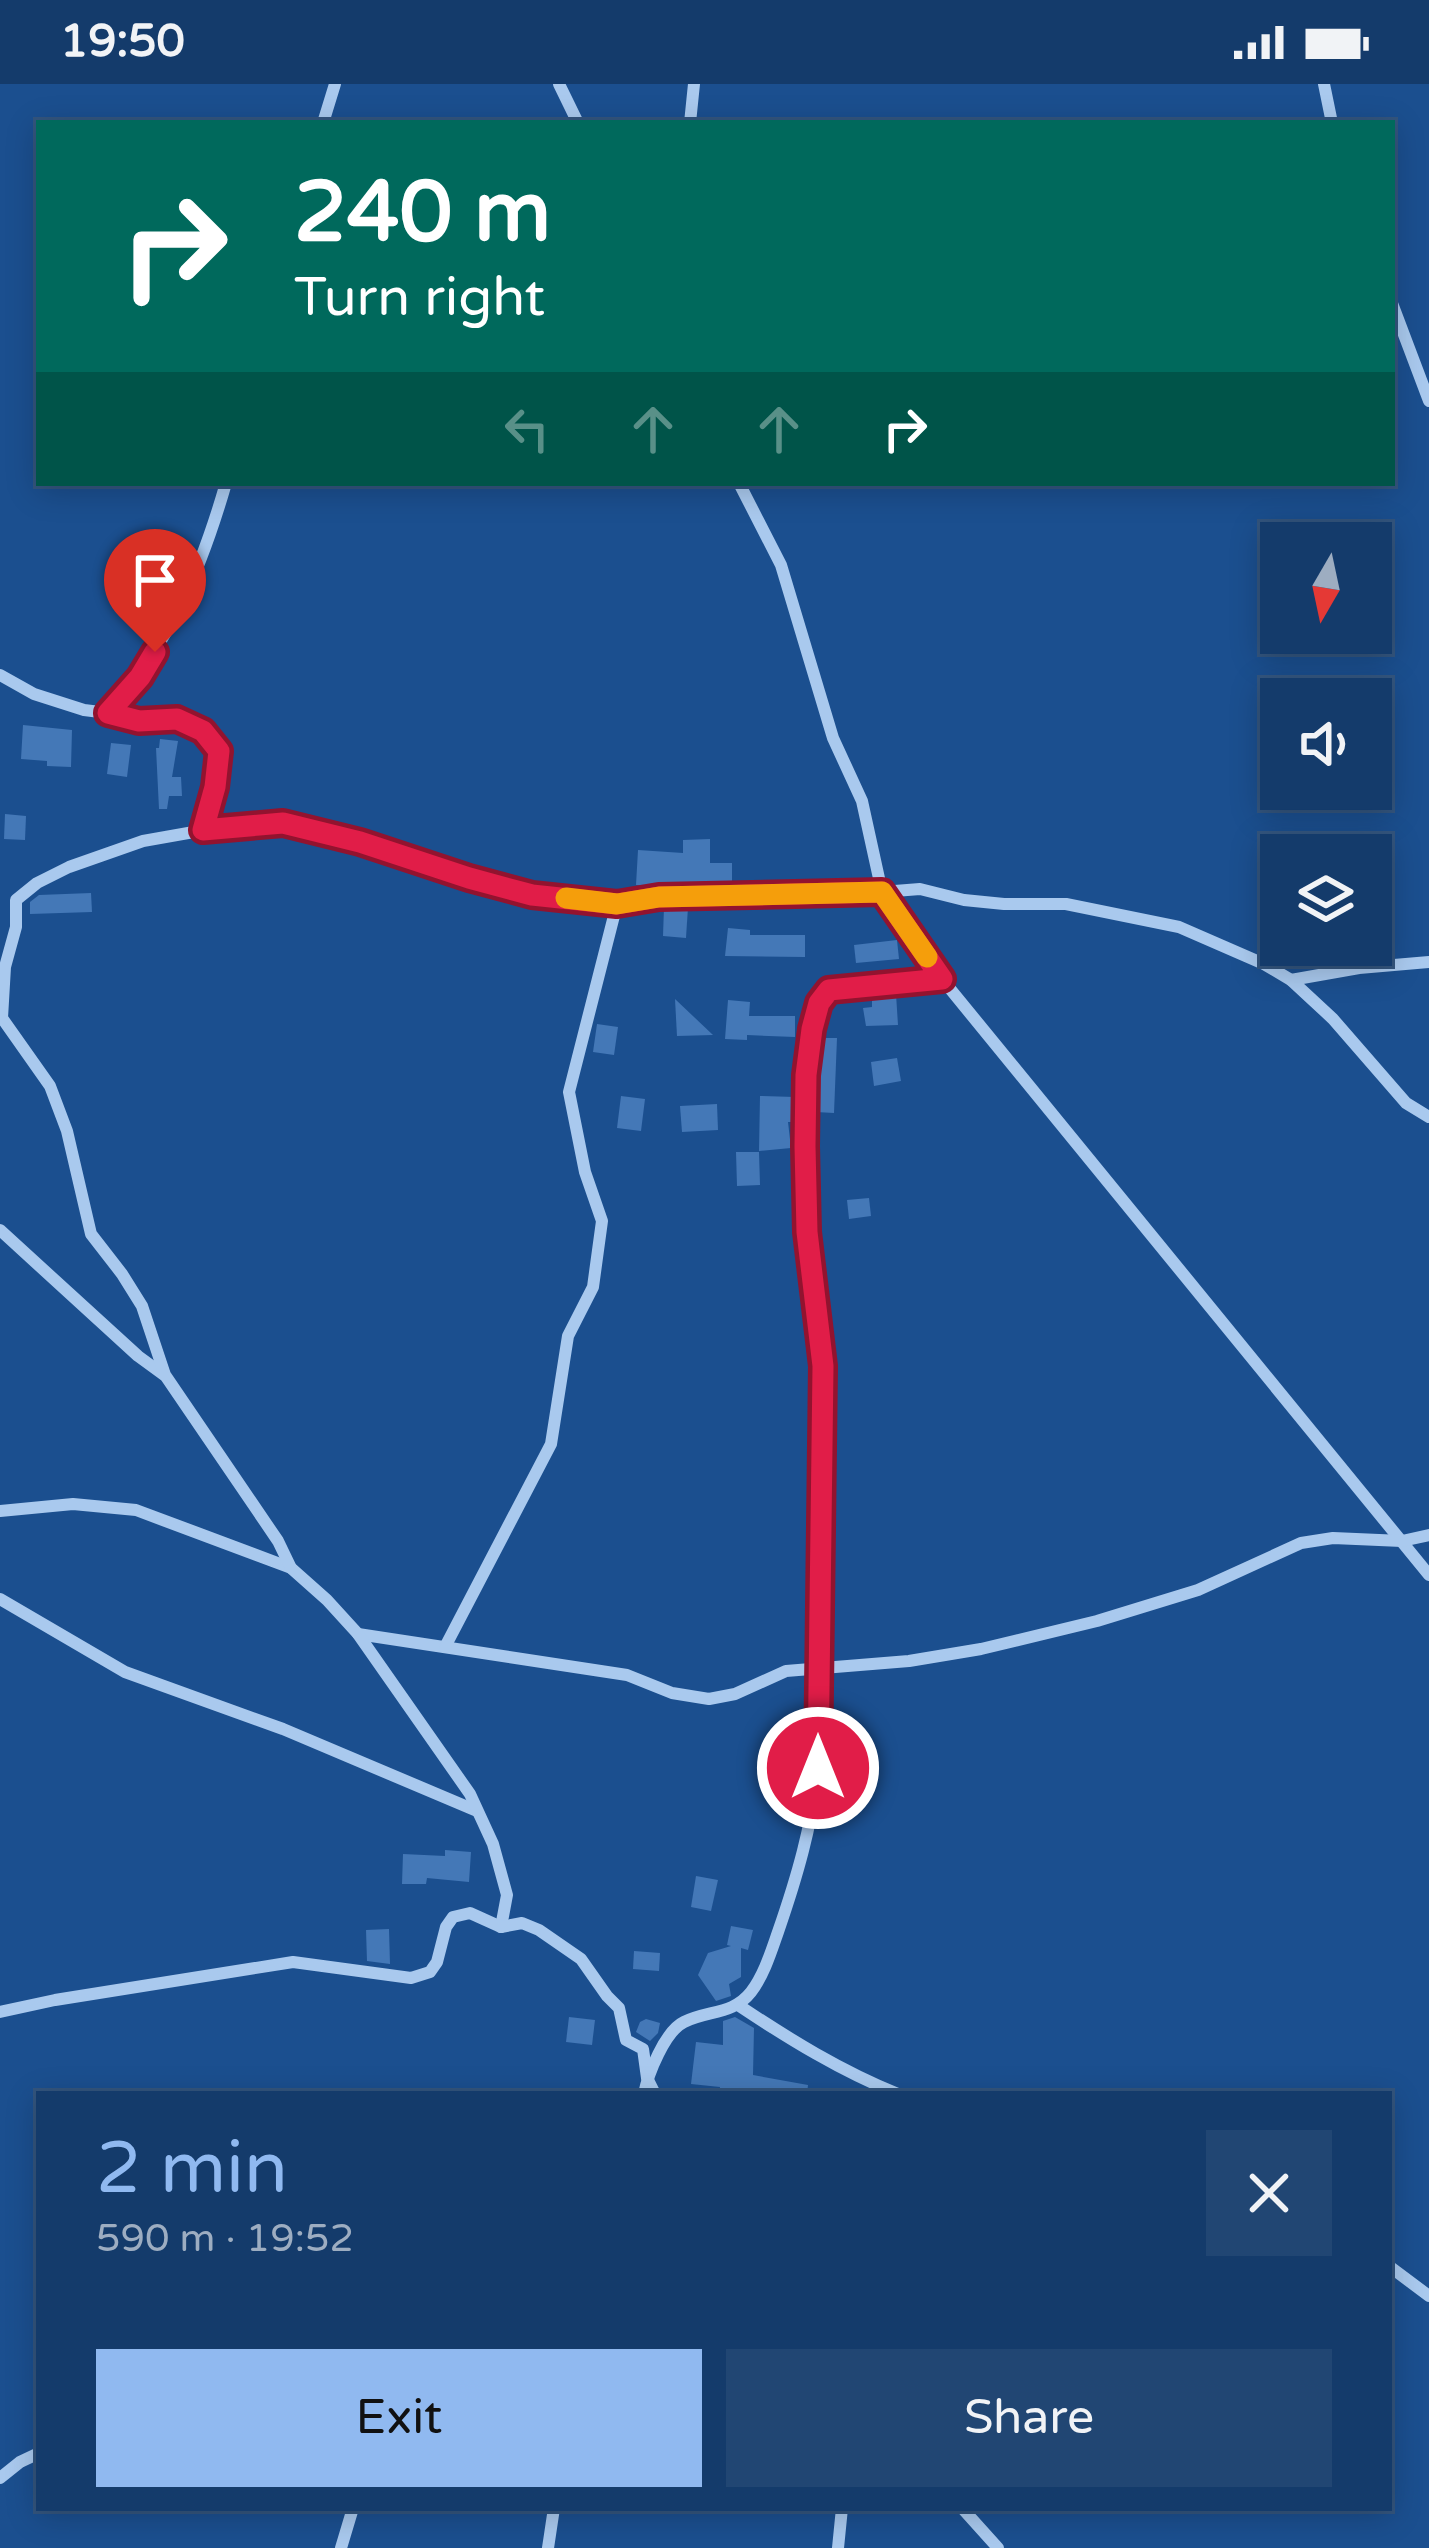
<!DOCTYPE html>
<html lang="en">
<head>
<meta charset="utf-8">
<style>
	:root { --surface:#143b6b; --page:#214673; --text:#f1f3f6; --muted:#9dadc1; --line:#33557e; --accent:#90b9f0 }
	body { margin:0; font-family:"Varela Round",sans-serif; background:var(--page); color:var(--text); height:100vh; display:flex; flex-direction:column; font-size:45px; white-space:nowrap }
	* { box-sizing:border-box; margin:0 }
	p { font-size:39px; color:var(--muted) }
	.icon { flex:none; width:66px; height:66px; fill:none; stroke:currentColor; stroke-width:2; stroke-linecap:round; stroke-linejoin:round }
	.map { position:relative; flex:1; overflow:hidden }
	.drawer { position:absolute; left:36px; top:2007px; width:1356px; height:420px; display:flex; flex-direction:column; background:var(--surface); border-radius:0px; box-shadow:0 6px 30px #0003,0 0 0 3px var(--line) }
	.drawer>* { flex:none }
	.banner { position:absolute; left:36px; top:36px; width:1359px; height:366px; border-radius:0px; box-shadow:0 6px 30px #0003,0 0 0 3px var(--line); background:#00695c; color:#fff; overflow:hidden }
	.needle { width:78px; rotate:189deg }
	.controls { position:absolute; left:1260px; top:438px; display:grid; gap:24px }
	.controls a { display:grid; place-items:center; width:132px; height:132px; border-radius:0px; background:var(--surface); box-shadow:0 6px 30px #0003,0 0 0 3px var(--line); font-size:60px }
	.pin { position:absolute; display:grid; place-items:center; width:102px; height:102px; color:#fff; margin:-123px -51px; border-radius:50% 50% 50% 0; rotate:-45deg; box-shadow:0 0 12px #0007 }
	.pin .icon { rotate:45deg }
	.me { position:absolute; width:132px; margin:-66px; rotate:0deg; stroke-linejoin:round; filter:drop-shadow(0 0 9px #0008) }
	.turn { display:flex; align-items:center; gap:42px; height:252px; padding:0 60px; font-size:54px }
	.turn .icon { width:156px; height:156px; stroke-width:2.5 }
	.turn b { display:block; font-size:84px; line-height:102px }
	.lanes { display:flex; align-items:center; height:114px; padding:0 60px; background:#0003; justify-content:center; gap:60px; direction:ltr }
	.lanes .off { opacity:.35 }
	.round { display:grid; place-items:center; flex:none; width:126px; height:126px; border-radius:0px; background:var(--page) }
	.summary { display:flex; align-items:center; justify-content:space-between; height:204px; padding:0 60px }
	h1 { font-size:72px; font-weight:600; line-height:90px; color:var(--accent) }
	.action { display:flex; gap:24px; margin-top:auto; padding:24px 60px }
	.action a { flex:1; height:138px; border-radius:0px; background:var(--accent); color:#111; font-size:48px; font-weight:600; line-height:138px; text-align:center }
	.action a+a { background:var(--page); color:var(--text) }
	.status { display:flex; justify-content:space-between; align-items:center; height:84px; padding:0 60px; background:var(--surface); direction:ltr }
	.status svg { height:33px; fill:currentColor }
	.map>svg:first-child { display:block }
	.building { fill:#4478b7 }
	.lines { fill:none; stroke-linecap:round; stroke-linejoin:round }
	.minor { stroke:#a9c9ee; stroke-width:12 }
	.route-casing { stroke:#92132f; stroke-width:30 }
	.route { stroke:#e11d48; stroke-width:21 }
	.slow { stroke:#f59e0b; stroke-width:21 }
</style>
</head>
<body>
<div class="status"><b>19:50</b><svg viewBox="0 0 49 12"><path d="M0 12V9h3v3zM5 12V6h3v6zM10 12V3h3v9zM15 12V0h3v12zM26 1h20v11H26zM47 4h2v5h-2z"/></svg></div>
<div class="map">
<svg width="1429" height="2464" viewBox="0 0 1429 2464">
	<rect width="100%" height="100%" fill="#1b4f8f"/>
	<!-- building -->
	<g class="building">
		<polygon points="23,641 72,646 71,683 47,682 47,677 21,675"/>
		<polygon points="160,655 178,657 172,693 181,693 182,712 169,712 167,725 159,725 156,664 159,664"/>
		<polygon points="111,659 131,661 127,693 107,690"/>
		<polygon points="5,730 26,732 25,756 4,755"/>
		<polygon points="710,755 710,779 732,779 732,799 691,798 689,802 660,802 636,801 638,766 683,769 683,756"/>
		<polygon points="91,809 92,828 30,830 30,818 39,811"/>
		<polygon points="664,823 688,823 686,854 663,852"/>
		<polygon points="728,844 750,846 750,851 805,851 805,873 725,872"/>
		<polygon points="897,856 899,875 856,879 854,861"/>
		<polygon points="896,910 898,941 866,942 863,924 872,923 872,912"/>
		<polygon points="675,915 713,951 677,952"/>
		<polygon points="728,916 750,918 749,932 795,932 795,953 747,951 747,956 725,955"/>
		<polygon points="597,940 618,943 614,971 593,968"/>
		<polygon points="821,954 837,954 834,1029 816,1028 816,992"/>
		<polygon points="897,974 901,997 874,1002 871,978"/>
		<polygon points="621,1012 645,1015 641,1047 617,1044"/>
		<polygon points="760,1012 795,1013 795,1038 788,1038 791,1064 759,1067"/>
		<polygon points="717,1020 718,1046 682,1048 680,1022"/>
		<polygon points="736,1068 759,1068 760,1101 737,1102"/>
		<polygon points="869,1114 871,1132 849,1135 847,1116"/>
		<polygon points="445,1766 471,1768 469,1798 427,1794 426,1800 402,1800 403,1770 445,1772"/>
		<polygon points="696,1792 718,1796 711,1827 691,1823"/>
		<polygon points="731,1842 753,1846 748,1866 741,1864 741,1893 729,1900 731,1912 716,1917 698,1891 708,1869 731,1862 727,1861"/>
		<polygon points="389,1845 390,1880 367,1877 366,1846"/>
		<polygon points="634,1867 660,1869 659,1887 633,1885"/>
		<polygon points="569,1933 595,1936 592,1961 566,1958"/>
		<polygon points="735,1933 754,1944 753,1991 808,2001 807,2010 719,2010 720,2003 691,2000 696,1958 723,1961 723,1937"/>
		<polygon points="646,1935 660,1939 658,1949 650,1957 636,1948 640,1938"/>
	</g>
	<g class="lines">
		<!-- minor -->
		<g class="minor">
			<polyline points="559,0 578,39"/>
			<polyline points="1324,0 1332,39"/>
			<polyline points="323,39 335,0"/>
			<polyline points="690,39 694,0"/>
			<polyline points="1392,219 1429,317"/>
			<polyline points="739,399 781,481 833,654 862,717 882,808 942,895 1429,1491"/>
			<polyline points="0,591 34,610 84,626 108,629 139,637 177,635 203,647 219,667 216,703 203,747"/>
			<path d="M108,629C170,558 200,489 226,399"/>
			<polyline points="1291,896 1359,884 1429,878"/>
			<polyline points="0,1146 138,1272 164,1291"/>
			<polyline points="0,1427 73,1420 136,1426 291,1484"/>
			<polyline points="0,1515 125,1588 283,1645 477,1727"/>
			<polyline points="358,1550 627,1591 672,1609 709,1615 735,1610 786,1587 909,1577 981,1565 1097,1537 1198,1506 1301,1459 1333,1454 1402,1457 1429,1451"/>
			<polyline points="445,1563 551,1360 568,1252 593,1203 602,1137 585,1088 569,1008 617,820"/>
			<polyline points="501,1843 507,1811 493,1760 470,1710 358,1550 327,1516 291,1484 278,1457 165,1291 142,1222 122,1190 91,1150 67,1047 50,1002 2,934 5,883 16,843 16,816 37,799 69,783 143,757 222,743 283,739 360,758 532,811 617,820 659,813 882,808 920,805 964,816 1004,820 1066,820 1179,843 1264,880 1291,896 1333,935 1406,1019 1429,1033"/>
			<path d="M738,1921C789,1955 841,1987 898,2010"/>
			<polyline points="0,1928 55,1916 293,1878 411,1894 430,1888 437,1878 446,1843 453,1833 470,1829 501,1843 522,1839 539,1846 581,1875 607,1912 619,1924 626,1956 643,1965 647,1994 655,2010"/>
			<path d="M644,2010C648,1990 665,1947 684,1938C708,1926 733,1931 751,1908C764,1891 771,1868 778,1848C797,1793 812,1742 818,1684L823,1283L807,1148L805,1062L806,991L812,945L819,918L829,906L942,895"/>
			<polyline points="1389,2182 1429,2212"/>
			<polyline points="0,2394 20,2378 39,2369"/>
			<polyline points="962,2424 998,2464"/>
			<polyline points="341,2464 353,2424"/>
			<polyline points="548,2464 554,2424"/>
			<polyline points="838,2464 842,2424"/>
		</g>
	</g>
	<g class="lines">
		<defs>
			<polyline id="route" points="155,568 140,593 108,629 139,637 177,635 203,647 219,667 215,703 203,746 283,739 360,758 469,794 532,811 617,820 659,813 882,808 942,895 829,906 819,919 812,945 806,991 805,1062 807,1148 823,1282 818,1684"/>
		</defs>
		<!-- route casing -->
		<use href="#route" class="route-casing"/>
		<!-- route -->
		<use href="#route" class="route"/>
		<!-- slow -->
		<polyline class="slow" points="566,814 617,820 659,813 882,808 927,873"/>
	</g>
</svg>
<div class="controls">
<a><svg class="needle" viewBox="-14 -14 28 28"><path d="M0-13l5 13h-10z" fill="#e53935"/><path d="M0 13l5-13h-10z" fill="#9dadc1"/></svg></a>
<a><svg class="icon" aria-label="sound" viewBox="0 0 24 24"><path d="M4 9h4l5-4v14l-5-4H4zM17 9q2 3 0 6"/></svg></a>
<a><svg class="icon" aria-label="layers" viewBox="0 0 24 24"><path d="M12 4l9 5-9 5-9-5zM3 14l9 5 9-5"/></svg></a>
</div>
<div class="pin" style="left:155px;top:568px;background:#d93025"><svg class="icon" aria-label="arrive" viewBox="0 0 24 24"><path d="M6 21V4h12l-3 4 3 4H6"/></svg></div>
<svg class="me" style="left:818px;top:1684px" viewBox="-20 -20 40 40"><circle r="17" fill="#e11d48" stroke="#fff" stroke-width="3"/><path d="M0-11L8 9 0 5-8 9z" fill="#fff"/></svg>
<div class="banner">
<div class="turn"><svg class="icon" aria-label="right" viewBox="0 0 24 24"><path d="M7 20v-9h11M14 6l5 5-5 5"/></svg><div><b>240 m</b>Turn right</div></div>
<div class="lanes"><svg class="icon off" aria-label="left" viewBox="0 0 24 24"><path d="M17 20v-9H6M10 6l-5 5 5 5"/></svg><svg class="icon off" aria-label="ahead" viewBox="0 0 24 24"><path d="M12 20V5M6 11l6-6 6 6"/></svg><svg class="icon off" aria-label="ahead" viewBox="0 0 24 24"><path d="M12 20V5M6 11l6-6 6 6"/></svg><svg class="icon" aria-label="right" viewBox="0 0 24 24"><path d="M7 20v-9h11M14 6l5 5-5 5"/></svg></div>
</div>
<section class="drawer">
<div class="summary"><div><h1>2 min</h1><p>590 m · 19:52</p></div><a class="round"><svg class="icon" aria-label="close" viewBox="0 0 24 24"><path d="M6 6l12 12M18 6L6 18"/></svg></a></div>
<div class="action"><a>Exit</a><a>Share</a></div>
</section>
</div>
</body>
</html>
